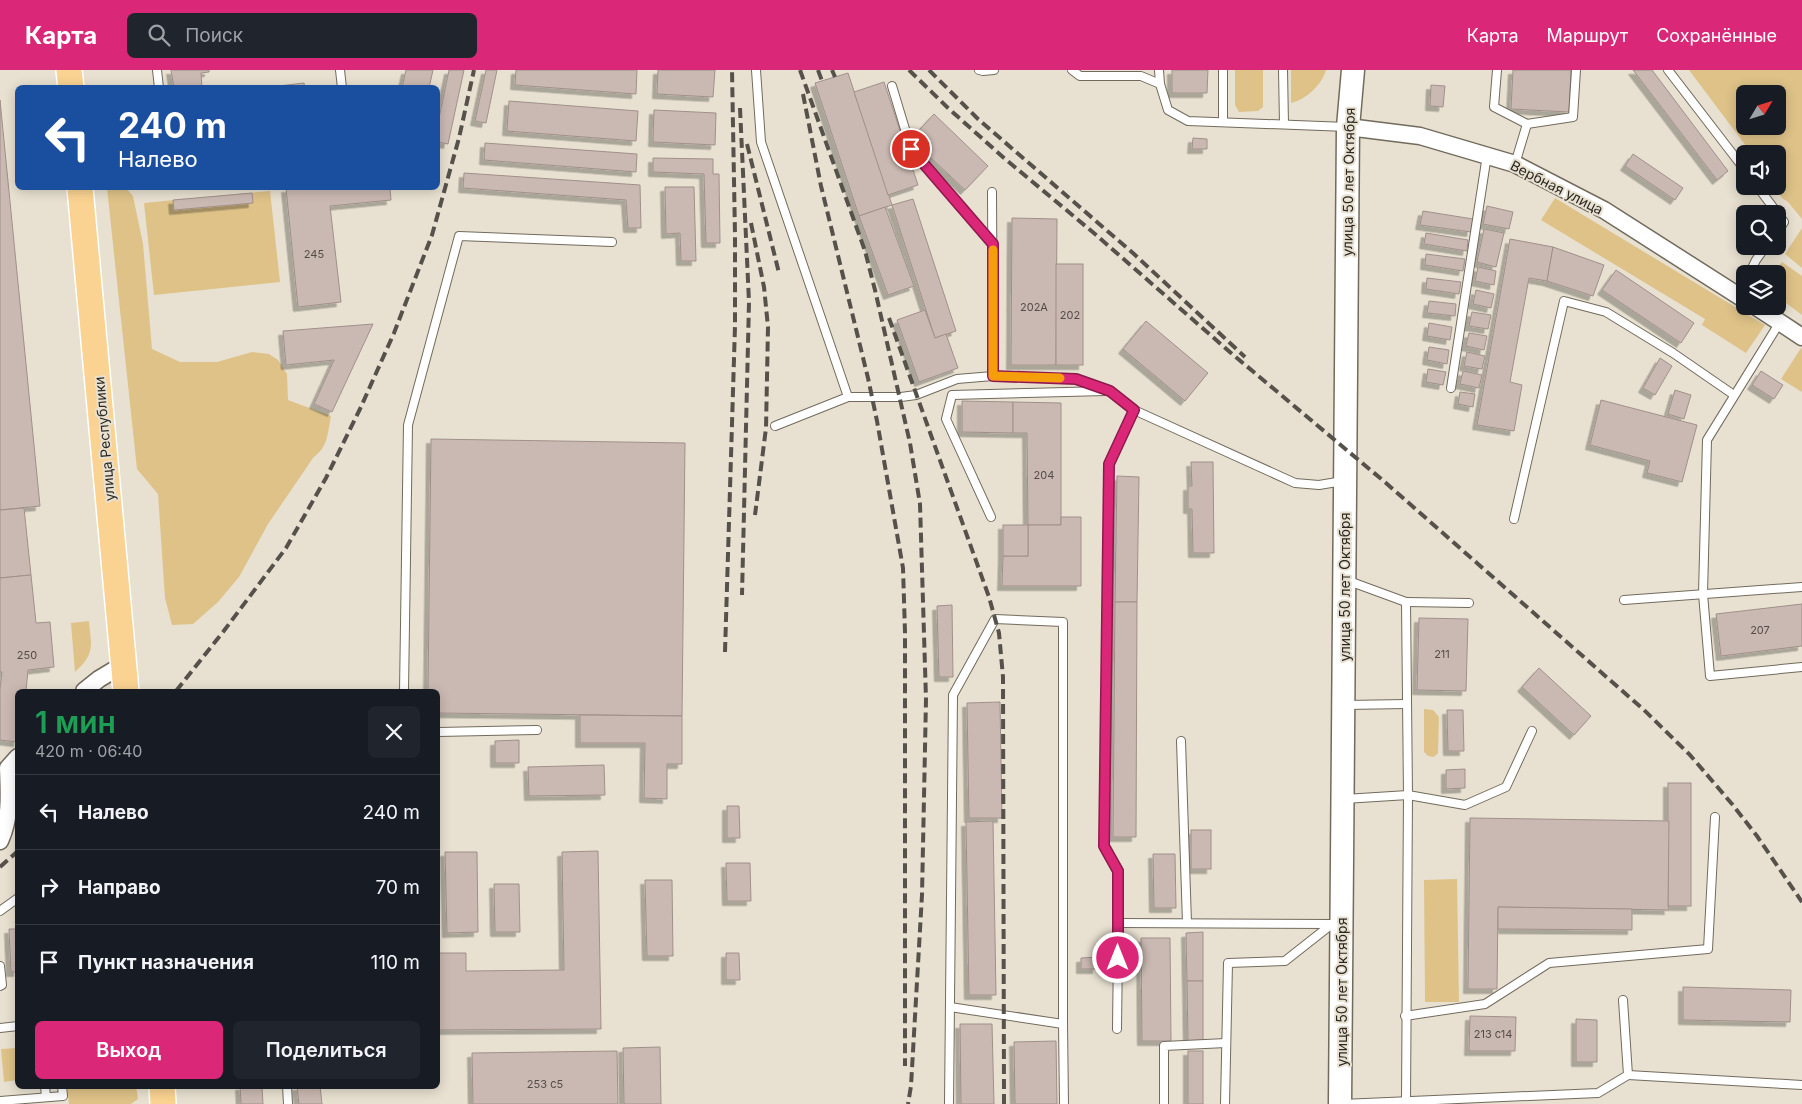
<!DOCTYPE html>
<html lang="ru">
<head>
<meta charset="utf-8">
<style>
	:root { --surface:#171b24; --page:#20242c; --text:#f1f3f6; --muted:#9ea1a6; --line:#363941; --accent:#db2777 }
	body { margin:0; font-family:Inter,sans-serif; background:var(--page); color:var(--text); height:100vh; display:flex; flex-direction:column; font-size:19px; white-space:nowrap }
	* { box-sizing:border-box; margin:0 }
	p { font-size:16px; color:var(--muted) }
	.icon { flex:none; width:28px; height:28px; fill:none; stroke:currentColor; stroke-width:2; stroke-linecap:round; stroke-linejoin:round }
	.map { position:relative; flex:1; overflow:hidden }
	.panel { position:absolute; left:15px; top:619px; width:425px; height:400px; display:flex; flex-direction:column; background:var(--surface); border-radius:8px; box-shadow:0 2px 12px #0003 }
	.panel>* { flex:none }
	.hud { position:absolute; left:15px; top:15px; width:425px; height:105px; border-radius:8px; box-shadow:0 2px 12px #0003; background:#1a4fa0; color:#fff; overflow:hidden }
	.needle { width:32px; rotate:52deg }
	.controls { position:absolute; left:1736px; top:15px; display:grid; gap:10px }
	.controls a { display:grid; place-items:center; width:50px; height:50px; border-radius:8px; background:var(--surface); box-shadow:0 2px 12px #0003; font-size:25px }
	.pin { position:absolute; display:grid; place-items:center; width:42px; height:42px; color:#fff; margin:-21px; border:2px solid #fff; border-radius:50%; box-shadow:0 1px 5px #0007 }
	.me { position:absolute; width:55px; margin:-28px; rotate:0deg; stroke-linejoin:round; filter:drop-shadow(0 0 4px #0008) }
	.turn { display:flex; align-items:center; gap:18px; height:105px; padding:0 20px; font-size:22px }
	.turn .icon { width:65px; height:65px; stroke-width:2.5 }
	.turn b { display:block; font-size:35px; line-height:42px }
	.round { display:grid; place-items:center; flex:none; width:52px; height:52px; border-radius:8px; background:var(--page) }
	.overview { display:flex; align-items:center; justify-content:space-between; height:85px; padding:0 20px }
	h1 { font-size:30px; font-weight:600; line-height:38px; color:#1e9e55 }
	.button { display:flex; gap:10px; margin-top:auto; padding:10px 20px }
	.button a { flex:1; height:58px; border-radius:8px; background:var(--accent); color:#fff; font-size:20px; font-weight:600; line-height:58px; text-align:center }
	.button a+a { background:var(--page); color:var(--text) }
	ul { padding:0; list-style:none }
	li { display:flex; align-items:center; gap:15px; height:75px; padding:0 20px; border-top:1px solid var(--line) }
	li div { flex:1 }
	li b { display:block; font-size:19px }
	li em { font-style:normal }
	header { display:flex; align-items:center; gap:30px; box-sizing:border-box; height:70px; padding:0 25px; background:var(--accent); color:#fff }
	header strong { font-size:24px }
	nav { display:flex; gap:28px; margin-inline-start:auto; font-size:18px }
	.search { width:350px; height:45px; background:var(--page); display:flex; align-items:center; gap:12px; box-sizing:border-box; padding:0 18px; border-radius:8px; color:var(--muted); font-size:19px }
	.map>svg:first-child { display:block }
	.green { fill:#dec288; fill-rule:evenodd }
	.building { fill:#cab9b2; stroke:#a0908a; filter:url(#shadow) }
	.lines { fill:none; stroke-linecap:round; stroke-linejoin:round }
	.lane-casing { stroke:#726b5d; stroke-width:10 }
	.street-casing { stroke:#726b5d; stroke-width:19 }
	.secondary-casing { stroke:#726b5d; stroke-width:25 }
	.primary-casing { stroke:#fff; stroke-width:28 }
	.lane { stroke:#fff; stroke-width:8 }
	.street { stroke:#fff; stroke-width:16 }
	.secondary { stroke:#fff; stroke-width:22 }
	.primary { stroke:#fad392; stroke-width:25 }
	.rail { stroke:#56524b; stroke-width:4; stroke-dasharray:10 5; stroke-linecap:butt }
	.route-casing { stroke:#8e194d; stroke-width:12 }
	.route { stroke:#db2777; stroke-width:9 }
	.slow { stroke:#f59e0b; stroke-width:9 }
	.labels { text-anchor:middle; dominant-baseline:central; stroke-width:4; stroke-linejoin:round; paint-order:stroke }
	.number-label { font-size:11px; fill:#534c47 }
	.street-label { font-size:14px; fill:#2b2823; stroke:#e8e1d1 }
</style>
</head>
<body>
<header>
<strong>Карта</strong>
<div class="search"><svg class="icon" aria-label="search" viewBox="0 0 24 24"><circle cx="10" cy="10" r="6"/><path d="M15 15l6 6"/></svg>Поиск</div>
<nav><a>Карта</a><a>Маршрут</a><a>Сохранённые</a></nav>
</header>
<div class="map">
<svg width="1802" height="1034" viewBox="0 0 1802 1034">
	<defs>
		<filter id="shadow"><feDropShadow dx="-4.5" dy="4.5" stdDeviation="0" flood-color="#0004"/></filter>
	</defs>
	<rect width="100%" height="100%" fill="#e8e1d1"/>
	<!-- green -->
	<g class="green">
		<polygon points="1235,0 1263,0 1263,37 1258,41 1239,42 1235,35"/>
		<path d="M1291,0H1326C1322,15 1305,30 1291,33Z"/>
		<path d="M1689,0H1802V149L1788,132L1782,128L1774,116H1778V84H1752ZM1745,24H1778V56H1745Z"/>
		<path d="M107,118H126L133,126L143,174L152,279L180,292H217L252,282L269,284L278,290L287,304L288,330L331,346C327,365 329,375 313,388L268,454L239,507L218,532L193,554L172,555L165,528L158,424L137,399Z"/>
		<polygon points="270,121 280,212 154,225 144,133"/>
		<polygon points="1555,128 1765,255 1746,283 1702,255 1705,249 1541,150"/>
		<polygon points="1802,158 1802,198 1785,184"/>
		<polygon points="1782,192 1802,206 1802,245 1778,227 1778,204 1773,204"/>
		<polygon points="1801,278 1802,279 1802,322 1781,309"/>
		<path d="M89,551C91,576 96,583 75,602L71,553Z"/>
		<polygon points="1424,639 1433,640 1439,647 1438,683 1434,687 1428,686 1424,682"/>
		<polygon points="1457,809 1459,932 1425,932 1424,810"/>
		<polygon points="17,978 17,1010 4,1012 1,979"/>
		<polygon points="67,1016 136,1016 138,1029 131,1034 69,1034"/>
	</g>
	<!-- building -->
	<g class="building">
		<polygon points="171,0 209,0 209,2 201,3 202,18 174,18"/>
		<polygon points="406,0 433,0 429,18 402,18"/>
		<polygon points="449,0 464,0 448,74 438,72 438,53"/>
		<polygon points="486,0 497,0 486,53 475,51"/>
		<polygon points="516,0 637,0 636,24 515,15"/>
		<polygon points="658,0 715,0 713,27 657,24"/>
		<polygon points="1172,0 1208,0 1207,23 1172,23"/>
		<polygon points="1513,0 1571,0 1569,42 1511,39"/>
		<polygon points="1633,0 1652,0 1728,101 1717,110"/>
		<polygon points="848,3 892,135 859,146 815,13"/>
		<polygon points="884,12 918,115 888,125 854,22"/>
		<polygon points="304,13 305,18 262,18"/>
		<polygon points="1431,15 1445,16 1443,37 1430,36"/>
		<polygon points="0,30 40,436 0,440"/>
		<polygon points="509,31 638,41 636,71 507,61"/>
		<polygon points="654,40 716,43 715,75 653,72"/>
		<polygon points="934,44 988,96 965,120 911,69"/>
		<polygon points="1193,68 1207,69 1207,79 1192,79"/>
		<polygon points="485,73 637,84 636,102 484,90"/>
		<polygon points="1633,84 1683,118 1675,130 1625,96"/>
		<polygon points="653,88 713,89 713,104 719,104 720,173 706,173 704,104 653,102"/>
		<polygon points="464,103 640,115 641,158 628,158 626,130 463,118"/>
		<polygon points="665,117 694,117 696,191 681,191 680,163 666,164"/>
		<polygon points="286,118 390,118 391,130 330,136 341,232 298,237"/>
		<polygon points="252,123 253,133 174,140 173,130"/>
		<polygon points="913,129 956,261 935,268 892,135"/>
		<polygon points="1487,136 1513,142 1509,159 1483,154"/>
		<polygon points="885,137 914,216 888,225 859,146"/>
		<polygon points="1423,141 1473,149 1471,162 1420,155"/>
		<polygon points="1012,148 1057,149 1056,295 1011,295"/>
		<polygon points="1484,159 1504,163 1496,197 1477,192"/>
		<polygon points="1426,163 1468,170 1467,181 1424,174"/>
		<polygon points="1510,169 1553,177 1547,211 1529,208 1510,312 1522,315 1514,361 1477,355"/>
		<polygon points="1553,177 1604,195 1593,226 1547,211"/>
		<polygon points="1426,184 1465,189 1463,201 1425,195"/>
		<rect x="1056" y="194" width="27" height="101"/>
		<polygon points="1478,197 1496,201 1494,215 1475,211"/>
		<polygon points="1616,200 1694,253 1681,273 1602,220"/>
		<polygon points="1427,208 1461,212 1459,224 1426,219"/>
		<polygon points="1476,220 1494,224 1491,238 1473,234"/>
		<polygon points="1429,231 1456,234 1455,246 1427,243"/>
		<polygon points="925,240 935,268 946,264 958,298 919,312 897,250"/>
		<polygon points="1472,242 1491,245 1488,259 1469,256"/>
		<polygon points="1146,251 1208,303 1185,331 1123,279"/>
		<polygon points="1429,253 1452,257 1450,270 1427,266"/>
		<polygon points="373,254 332,342 314,334 334,290 286,295 283,261"/>
		<polygon points="1469,263 1487,266 1484,280 1466,276"/>
		<polygon points="1429,277 1449,280 1447,294 1427,290"/>
		<polygon points="1467,282 1485,286 1482,299 1464,296"/>
		<polygon points="1660,288 1672,296 1655,325 1643,318"/>
		<polygon points="1428,299 1446,302 1443,315 1426,312"/>
		<polygon points="1463,301 1482,305 1479,318 1460,314"/>
		<polygon points="1761,301 1783,315 1774,329 1752,315"/>
		<polygon points="1675,320 1691,325 1684,349 1668,344"/>
		<polygon points="1460,322 1475,324 1473,337 1458,334"/>
		<polygon points="1601,330 1697,355 1682,412 1647,403 1650,391 1590,375"/>
		<polygon points="962,331 1013,332 1013,363 962,362"/>
		<polygon points="1013,332 1061,333 1061,455 1028,455 1027,363 1013,363"/>
		<polygon points="431,369 685,373 682,646 438,643 438,621 428,621"/>
		<polygon points="1191,392 1213,392 1214,483 1193,483 1192,439 1188,439 1188,416 1192,416"/>
		<polygon points="1117,406 1139,407 1137,532 1115,532"/>
		<polygon points="24,438 31,505 0,508 0,440"/>
		<polygon points="1061,447 1081,447 1081,516 1002,516 1003,486 1028,486 1028,455 1061,455"/>
		<rect x="1003" y="455" width="25" height="31"/>
		<polygon points="31,505 36,553 50,552 54,597 28,600 26,621 18,621 18,672 0,670 0,618 2,602 0,602 0,508"/>
		<polygon points="1115,532 1137,532 1136,767 1113,767"/>
		<polygon points="1802,534 1802,576 1721,586 1716,544"/>
		<polygon points="952,535 953,607 939,607 937,536"/>
		<polygon points="1419,548 1468,549 1466,621 1417,620"/>
		<polygon points="1539,598 1591,646 1574,665 1522,617"/>
		<polygon points="1000,632 1002,748 969,748 967,633"/>
		<polygon points="1447,640 1463,640 1464,681 1448,681"/>
		<polygon points="580,645 682,646 682,694 667,694 667,729 644,728 645,673 580,673"/>
		<polygon points="519,670 519,693 495,693 495,671"/>
		<polygon points="604,695 605,725 529,726 528,697"/>
		<polygon points="1465,699 1465,718 1446,719 1446,700"/>
		<rect x="1668" y="713" width="23" height="123"/>
		<polygon points="727,736 739,736 740,768 727,768"/>
		<polygon points="1470,748 1669,751 1668,836 1669,840 1498,837 1497,919 1468,919"/>
		<polygon points="993,751 996,925 969,925 966,752"/>
		<rect x="1191" y="760" width="20" height="39"/>
		<polygon points="598,781 601,959 438,960 438,883 466,883 466,901 564,900 562,782"/>
		<polygon points="445,782 477,782 478,862 447,863"/>
		<polygon points="1153,784 1175,784 1176,838 1154,838"/>
		<polygon points="726,793 750,793 751,831 727,831"/>
		<polygon points="645,810 672,810 673,886 647,886"/>
		<polygon points="494,814 519,814 520,862 495,862"/>
		<polygon points="1498,837 1632,839 1632,860 1498,859"/>
		<polygon points="9,859 18,859 18,902 11,902"/>
		<polygon points="1203,862 1203,911 1187,911 1186,863"/>
		<polygon points="1141,868 1170,868 1171,971 1142,971"/>
		<polygon points="726,883 739,883 740,910 726,910"/>
		<polygon points="1097,887 1097,899 1081,899 1081,888"/>
		<polygon points="1187,911 1203,911 1203,971 1188,971"/>
		<polygon points="1683,917 1791,920 1790,952 1683,950"/>
		<polygon points="1470,946 1516,947 1515,981 1469,981"/>
		<polygon points="1576,949 1597,950 1597,992 1576,992"/>
		<polygon points="960,954 992,954 994,1034 961,1034"/>
		<polygon points="1056,971 1057,1034 1015,1034 1014,972"/>
		<polygon points="660,977 661,1034 624,1034 623,978"/>
		<polygon points="617,981 618,1034 473,1034 472,983"/>
		<rect x="1188" y="981" width="15" height="53"/>
		<polygon points="240,1016 262,1016 263,1034 241,1034"/>
		<polygon points="297,1016 320,1016 322,1034 299,1034"/>
	</g>
	<g class="lines">
		<defs>
			<g id="lane">
				<polyline points="157,0 159,18"/>
				<polyline points="340,0 342,18"/>
				<polyline points="756,0 761,72 848,327 901,327 916,325 957,309 993,306 1076,309 1110,321 1134,340 1295,413 1319,415 1343,411"/>
				<polyline points="979,0 983,1 994,0"/>
				<polyline points="1072,0 1080,6 1141,6 1160,14"/>
				<polyline points="1159,0 1160,14 1168,40 1188,51 1347,57"/>
				<polyline points="1223,0 1223,52"/>
				<polyline points="1283,0 1284,54"/>
				<polyline points="1497,0 1494,37 1527,54 1573,47 1576,0"/>
				<polyline points="1668,0 1745,100"/>
				<polyline points="892,16 911,79 993,174"/>
				<polyline points="1515,94 1527,54"/>
				<polyline points="1757,116 1784,152 1778,161"/>
				<polyline points="992,122 993,306"/>
				<polyline points="1749,204 1756,190 1766,176"/>
				<polyline points="1738,226 1745,212"/>
				<polyline points="1780,252 1707,370 1703,524 1710,606 1802,597"/>
				<polyline points="1451,318 1487,85"/>
				<polyline points="775,356 848,327"/>
				<polyline points="991,447 946,349 952,325 1106,321"/>
				<polyline points="1514,449 1564,231 1606,242 1673,283 1734,325"/>
				<polyline points="1346,510 1406,532 1408,725 1406,1031"/>
				<polyline points="1624,530 1802,517"/>
				<polyline points="1406,532 1469,533"/>
				<polyline points="404,621 408,355 459,166 612,172"/>
				<polyline points="1346,635 1406,634"/>
				<polyline points="438,662 537,660"/>
				<polyline points="1181,671 1187,853"/>
				<polyline points="1344,729 1408,725 1465,735 1506,717 1532,661"/>
				<polyline points="0,841 18,828"/>
				<polyline points="1118,853 1334,854"/>
				<polyline points="0,896 2,915 0,916"/>
				<polyline points="950,937 1063,954"/>
				<polyline points="1405,946 1485,934 1549,893 1708,879 1715,747"/>
				<polyline points="0,958 18,956"/>
				<polyline points="1117,959 1119,801 1104,776 1109,394 1134,340"/>
				<polyline points="1628,1005 1802,1015"/>
				<polyline points="45,1016 46,1027"/>
				<polyline points="287,1016 288,1034"/>
				<polyline points="0,1031 63,1026 62,1016"/>
				<polyline points="949,1034 953,625 995,549 1063,552 1063,954 1064,1034"/>
				<polyline points="1164,1034 1164,976 1226,973"/>
				<polyline points="1225,1034 1228,893 1285,891 1332,854"/>
				<polyline points="1342,1034 1598,1023 1628,1005 1623,930"/>
			</g>
			<g id="street">
				<polyline points="1348,57 1420,66 1515,94 1604,140 1745,230"/>
				<polyline points="1755,236 1802,267"/>
				<polyline points="84,621 99,609 124,594"/>
				<path d="M0,771C11,747 9,723 8,698L18,687"/>
			</g>
			<polyline id="secondary" points="1340,1034 1348,57 1353,0"/>
			<g id="primary">
				<polyline points="69,0 71,18"/>
				<polyline points="80,118 126,621"/>
				<polyline points="162,1016 163,1034"/>
			</g>
		</defs>
		<!-- lane casing -->
		<use href="#lane" class="lane-casing"/>
		<!-- street casing -->
		<use href="#street" class="street-casing"/>
		<!-- secondary casing -->
		<use href="#secondary" class="secondary-casing"/>
		<!-- primary casing -->
		<use href="#primary" class="primary-casing"/>
		<!-- lane -->
		<use href="#lane" class="lane"/>
		<!-- street -->
		<use href="#street" class="street"/>
		<!-- secondary -->
		<use href="#secondary" class="secondary"/>
		<!-- primary -->
		<use href="#primary" class="primary"/>
		<!-- rail -->
		<g class="rail">
			<polyline points="800,0 865,181 875,220 910,373 920,434 926,629 922,825 911,1016 908,1034"/>
			<polyline points="818,0 822,11"/>
			<polyline points="832,0 835,7"/>
			<polyline points="909,0 948,38 1004,88 1095,164 1231,283 1386,413 1644,640 1690,685 1732,734 1757,766 1802,832"/>
			<polyline points="929,0 978,49 1134,184 1245,287"/>
			<polyline points="803,24 821,116 868,308 877,351 903,498 905,562 905,996"/>
			<polyline points="740,38 749,232 742,525"/>
			<polyline points="747,74 779,203"/>
			<polyline points="751,153 764,217 768,257 766,358 755,445"/>
			<polyline points="889,248 989,527 999,563 1003,607 1004,1034"/>
			<polyline points="725,582 735,256 735,165 732,0"/>
			<polyline points="176,621 223,562 286,478 326,408 360,339 394,263 432,165 459,68 474,0"/>
			<polyline points="0,797 18,781"/>
		</g>
	</g>
	<g class="lines">
		<defs>
			<polyline id="route" points="911,79 993,174 993,306 1076,309 1110,321 1134,340 1109,394 1104,776 1118,801 1118,888"/>
		</defs>
		<!-- route casing -->
		<use href="#route" class="route-casing"/>
		<!-- route -->
		<use href="#route" class="route"/>
		<!-- slow -->
		<polyline class="slow" points="993,180 993,306 1060,308"/>
	</g>
	<g class="labels">
		<!-- number labels -->
		<g class="number-label">
			<text x="314" y="184">245</text>
			<text x="1034" y="237">202А</text>
			<text x="1070" y="245">202</text>
			<text x="1044" y="405">204</text>
			<text x="1760" y="560">207</text>
			<text x="1442" y="584">211</text>
			<text x="27" y="585">250</text>
			<text x="1493" y="964">213 с14</text>
			<text x="545" y="1014">253 c5</text>
		</g>
		<!-- street labels -->
		<g class="street-label">
			<text transform="translate(1348 112) rotate(-89)">улица 50 лет Октября</text>
			<text transform="translate(1557 117) rotate(27)">Вербная улица</text>
			<text transform="translate(104 369) rotate(-95)">улица Республики</text>
			<text transform="translate(1344 517) rotate(-90)">улица 50 лет Октября</text>
			<text transform="translate(1341 922) rotate(-90)">улица 50 лет Октября</text>
		</g>
	</g>
</svg>
<div class="controls">
<a><svg class="needle" viewBox="-14 -14 28 28"><path d="M0-13l5 13h-10z" fill="#e53935"/><path d="M0 13l5-13h-10z" fill="#9ea1a6"/></svg></a>
<a><svg class="icon" aria-label="sound" viewBox="0 0 24 24"><path d="M4 9h4l5-4v14l-5-4H4zM17 9q2 3 0 6"/></svg></a>
<a><svg class="icon" aria-label="search" viewBox="0 0 24 24"><circle cx="10" cy="10" r="6"/><path d="M15 15l6 6"/></svg></a>
<a><svg class="icon" aria-label="layers" viewBox="0 0 24 24"><path d="M12 4l9 5-9 5-9-5zM3 14l9 5 9-5"/></svg></a>
</div>
<div class="pin" style="left:911px;top:79px;background:#d93025"><svg class="icon" aria-label="arrive" viewBox="0 0 24 24"><path d="M6 21V4h12l-3 4 3 4H6"/></svg></div>
<svg class="me" style="left:1118px;top:888px" viewBox="-20 -20 40 40"><circle r="17" fill="#db2777" stroke="#fff" stroke-width="3"/><path d="M0-11L8 9 0 5-8 9z" fill="#fff"/></svg>
<div class="hud">
<div class="turn"><svg class="icon" aria-label="left" viewBox="0 0 24 24"><path d="M17 20v-9H6M10 6l-5 5 5 5"/></svg><div><b>240 m</b>Налево</div></div>
</div>
<section class="panel">
<div class="overview"><div><h1>1 мин</h1><p>420 m · 06:40</p></div><a class="round"><svg class="icon" aria-label="close" viewBox="0 0 24 24"><path d="M6 6l12 12M18 6L6 18"/></svg></a></div>
<ul>
<li><svg class="icon" aria-label="left" viewBox="0 0 24 24"><path d="M17 20v-9H6M10 6l-5 5 5 5"/></svg><div><b>Налево</b></div><em>240 m</em></li>
<li><svg class="icon" aria-label="right" viewBox="0 0 24 24"><path d="M7 20v-9h11M14 6l5 5-5 5"/></svg><div><b>Направо</b></div><em>70 m</em></li>
<li><svg class="icon" aria-label="arrive" viewBox="0 0 24 24"><path d="M6 21V4h12l-3 4 3 4H6"/></svg><div><b>Пункт назначения</b></div><em>110 m</em></li>
</ul>
<div class="button"><a>Выход</a><a>Поделиться</a></div>
</section>
</div>
</body>
</html>
